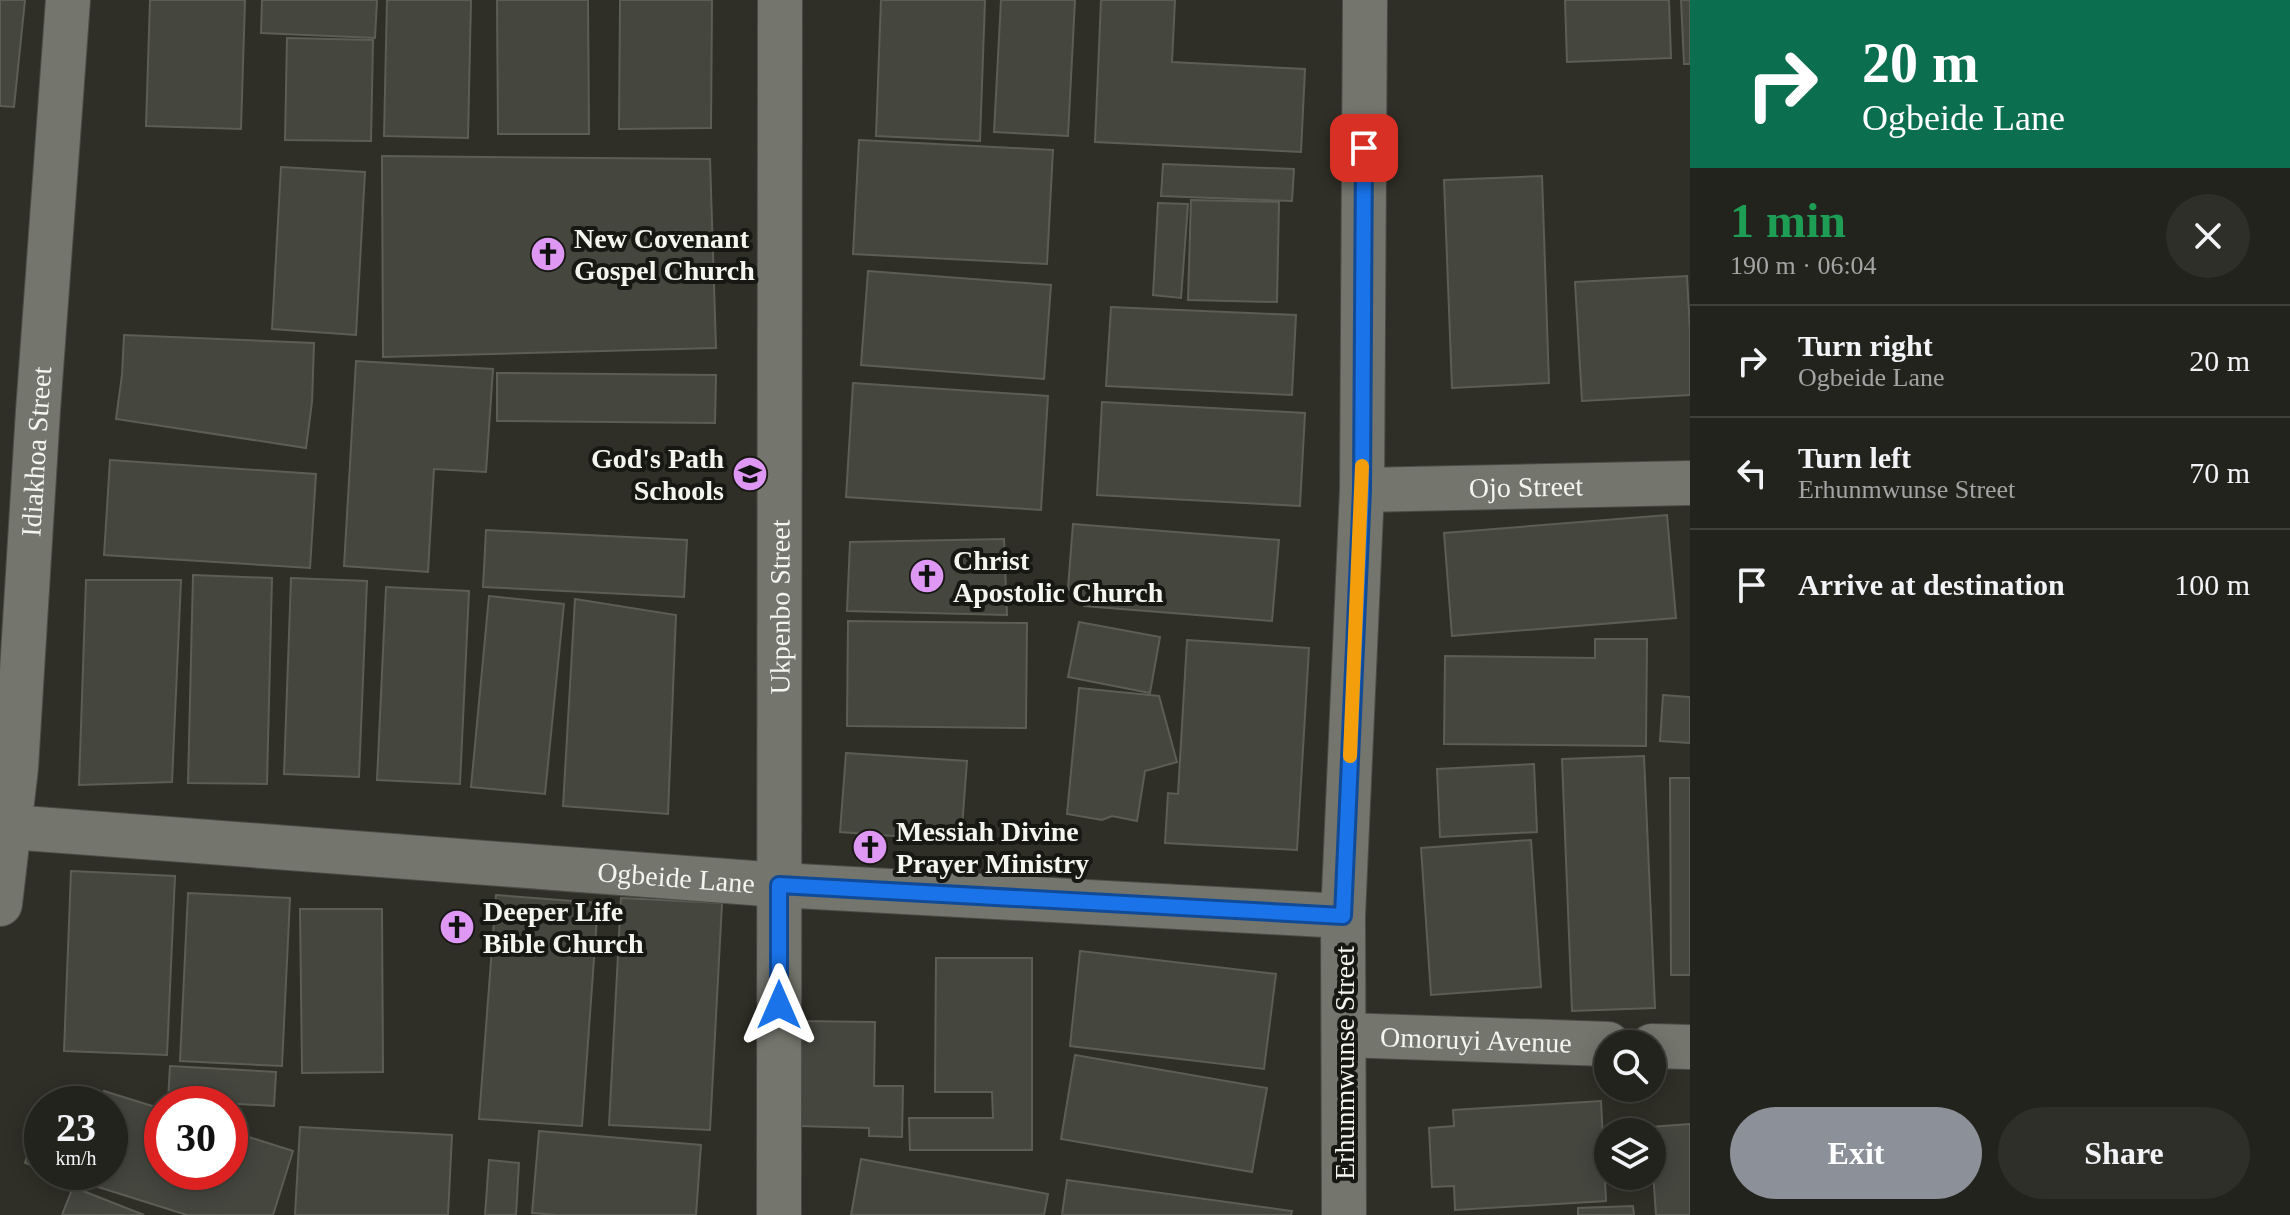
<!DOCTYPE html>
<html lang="en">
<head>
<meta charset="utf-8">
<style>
	:root { --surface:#23231d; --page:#2f2f2a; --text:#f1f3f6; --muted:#a3a4a4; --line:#40403b; --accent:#8c9099 }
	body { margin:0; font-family:"Times New Roman",serif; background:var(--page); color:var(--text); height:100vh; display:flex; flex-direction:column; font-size:30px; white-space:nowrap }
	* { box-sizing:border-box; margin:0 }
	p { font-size:26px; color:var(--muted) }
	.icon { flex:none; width:44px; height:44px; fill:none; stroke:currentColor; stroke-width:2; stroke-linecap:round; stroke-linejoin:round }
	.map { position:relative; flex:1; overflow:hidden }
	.side { display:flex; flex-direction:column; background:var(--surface); width:600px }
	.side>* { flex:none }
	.hud { background:#0b6e4f; color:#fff; overflow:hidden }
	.tools { position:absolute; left:1594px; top:1030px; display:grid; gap:16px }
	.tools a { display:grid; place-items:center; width:72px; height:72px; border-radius:50%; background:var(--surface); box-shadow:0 4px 20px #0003,0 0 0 2px var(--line); font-size:40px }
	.speed { position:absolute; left:24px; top:1086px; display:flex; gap:16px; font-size:40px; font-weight:700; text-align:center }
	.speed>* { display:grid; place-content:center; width:104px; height:104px; border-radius:50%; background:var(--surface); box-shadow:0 4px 20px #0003,0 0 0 2px var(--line); line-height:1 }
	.speed small { font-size:20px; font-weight:400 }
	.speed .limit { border:12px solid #d22; background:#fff; color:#111 }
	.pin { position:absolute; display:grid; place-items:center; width:68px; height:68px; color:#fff; margin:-34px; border-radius:16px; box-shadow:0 4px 12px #0006 }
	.me { position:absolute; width:88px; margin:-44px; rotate:0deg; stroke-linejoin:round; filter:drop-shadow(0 0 6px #0008) }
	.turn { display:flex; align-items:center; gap:28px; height:168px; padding:0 40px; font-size:36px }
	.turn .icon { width:104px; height:104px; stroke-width:2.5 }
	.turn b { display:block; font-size:56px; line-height:68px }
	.round { display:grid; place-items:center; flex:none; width:84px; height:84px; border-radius:42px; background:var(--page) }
	.summary { display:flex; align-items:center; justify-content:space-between; height:136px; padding:0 40px }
	h1 { font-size:48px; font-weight:700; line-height:60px; color:#1e9e55 }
	.button { display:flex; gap:16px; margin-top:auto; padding:16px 40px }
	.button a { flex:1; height:92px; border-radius:48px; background:var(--accent); color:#fff; font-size:32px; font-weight:700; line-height:92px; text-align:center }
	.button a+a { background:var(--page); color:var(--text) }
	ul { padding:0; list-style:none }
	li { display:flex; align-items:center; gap:24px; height:112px; padding:0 40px; border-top:2px solid var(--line) }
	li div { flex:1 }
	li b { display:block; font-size:30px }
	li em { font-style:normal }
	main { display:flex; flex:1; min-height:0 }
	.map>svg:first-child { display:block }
	.building { fill:#45463e; stroke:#5c5d54; stroke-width:2 }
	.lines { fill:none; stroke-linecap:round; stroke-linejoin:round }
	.minor-casing { stroke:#4c4c46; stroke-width:46 }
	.minor { stroke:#74756c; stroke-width:44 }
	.route-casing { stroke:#114b97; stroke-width:20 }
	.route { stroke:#1a73e8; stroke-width:14 }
	.slow { stroke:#f59e0b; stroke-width:14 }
	.labels { text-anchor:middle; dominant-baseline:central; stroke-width:8; stroke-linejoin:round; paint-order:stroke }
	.poi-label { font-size:28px; font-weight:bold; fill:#f4f5ef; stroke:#171713; text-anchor:start }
	.street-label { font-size:28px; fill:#f4f5ef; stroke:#171713 }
</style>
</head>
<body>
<main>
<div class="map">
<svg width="1690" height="1215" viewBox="0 0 1690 1215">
	<rect width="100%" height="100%" fill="#2f2f27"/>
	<!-- building -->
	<g class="building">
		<polygon points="0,0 25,0 14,107 0,106"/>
		<polygon points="150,0 245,0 241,129 146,126"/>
		<polygon points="262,0 377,0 375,38 261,33"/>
		<polygon points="387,0 471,0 468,138 384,136"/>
		<polygon points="497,0 588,0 589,134 498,134"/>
		<polygon points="620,0 712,0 711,128 619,129"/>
		<polygon points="881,0 985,0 980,141 876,136"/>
		<polygon points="1001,0 1075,0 1068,136 994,132"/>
		<polygon points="1101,0 1175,0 1172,62 1305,69 1301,152 1095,142"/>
		<polygon points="1565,0 1669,0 1671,58 1567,62"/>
		<polygon points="1681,0 1690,0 1690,64 1684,64"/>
		<polygon points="287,38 373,40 371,141 285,140"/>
		<polygon points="859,140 1053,150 1047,264 853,254"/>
		<polygon points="382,156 710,159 716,348 383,357"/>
		<polygon points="1163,164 1294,169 1292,201 1161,196"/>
		<polygon points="281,167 365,172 356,335 272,329"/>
		<polygon points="1542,176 1549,383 1452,388 1444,180"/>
		<polygon points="1191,200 1279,202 1277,302 1188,300"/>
		<polygon points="1158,203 1188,204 1181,298 1153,295"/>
		<polygon points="868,271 1051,285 1044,379 861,365"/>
		<polygon points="1687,276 1690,331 1690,395 1582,401 1575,282"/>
		<polygon points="1111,307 1296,315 1292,395 1106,386"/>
		<polygon points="124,335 314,343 312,402 306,448 116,419 122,375"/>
		<polygon points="356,361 493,369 486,472 434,469 428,572 344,566"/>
		<polygon points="497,373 716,375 715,423 497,421"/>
		<polygon points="853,383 1048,396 1041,510 846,497"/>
		<polygon points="1102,402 1305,413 1300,506 1097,495"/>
		<polygon points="110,460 316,474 310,568 104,555"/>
		<polygon points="1667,515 1676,618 1452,636 1444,533"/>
		<polygon points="1073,524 1279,540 1272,621 1084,606 1068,588"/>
		<polygon points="486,530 687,540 684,597 483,587"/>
		<polygon points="1004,539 1007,615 847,611 850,542"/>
		<polygon points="193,575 272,578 267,784 188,783"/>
		<polygon points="291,578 367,581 359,777 284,774"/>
		<polygon points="86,580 181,580 172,782 79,785"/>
		<polygon points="386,587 469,591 460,784 377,780"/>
		<polygon points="489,596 564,604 545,794 471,787"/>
		<polygon points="575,599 676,615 668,814 563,806"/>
		<polygon points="848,621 1027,623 1026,728 847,726"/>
		<polygon points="1079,622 1160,637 1150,693 1068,677"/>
		<polygon points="1595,639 1647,639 1646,746 1444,744 1445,656 1595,658"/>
		<polygon points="1187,640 1309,648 1297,850 1165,843 1168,793 1178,794"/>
		<polygon points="1079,688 1159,696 1177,762 1145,771 1137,821 1112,816 1102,820 1067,814"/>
		<polygon points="1663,695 1690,697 1690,743 1660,741"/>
		<polygon points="846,753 967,761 961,841 840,832"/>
		<polygon points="1644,756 1655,1008 1572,1011 1562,759"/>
		<polygon points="1534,764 1537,832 1440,837 1437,769"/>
		<polygon points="1670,778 1690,778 1690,975 1671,975"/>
		<polygon points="1531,840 1541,987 1431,995 1421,848"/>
		<polygon points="71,871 175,876 167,1055 64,1051"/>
		<polygon points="188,893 290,898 282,1066 180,1061"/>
		<polygon points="496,895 598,903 582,1126 479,1119"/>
		<polygon points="621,898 722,903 710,1130 609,1125"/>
		<polygon points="300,909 382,909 383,1072 302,1073"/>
		<polygon points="1080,951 1276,974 1264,1069 1070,1046"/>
		<polygon points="936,958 1032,958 1032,1150 910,1150 909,1118 993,1118 992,1092 935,1092"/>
		<polygon points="800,1021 875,1022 874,1086 903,1086 902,1137 869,1136 869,1128 798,1126"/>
		<polygon points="1075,1055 1267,1088 1252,1172 1061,1139"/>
		<polygon points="170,1066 276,1072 274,1106 168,1100"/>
		<polygon points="104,1091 162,1109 162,1172 230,1172 230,1131 293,1151 273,1215 187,1215 76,1180 78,1172 110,1172 110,1104 100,1104"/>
		<polygon points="1601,1101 1606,1201 1455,1210 1454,1186 1432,1187 1429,1128 1454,1126 1453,1110"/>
		<polygon points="39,1119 42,1120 42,1169 25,1163"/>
		<polygon points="1690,1124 1690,1215 1656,1215 1650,1127"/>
		<polygon points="300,1127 452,1135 448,1215 295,1215"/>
		<polygon points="539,1131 701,1145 696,1215 557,1215 532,1213"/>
		<polygon points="861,1159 1048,1194 1044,1215 851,1215"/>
		<polygon points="489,1160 519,1163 516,1215 485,1215"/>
		<polygon points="1067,1180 1292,1211 1291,1215 1062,1215"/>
		<polygon points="73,1187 144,1215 62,1215"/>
		<polygon points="1633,1206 1634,1215 1578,1215 1578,1208"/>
	</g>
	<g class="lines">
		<defs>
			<g id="minor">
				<path id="s1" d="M1362,490L1690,483"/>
				<path id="s2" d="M10,827L779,885L1343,916"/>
				<path id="s3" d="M0,904L16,768L38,411L68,0"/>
				<path id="s4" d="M1344,1035L1608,1044"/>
				<polyline points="1652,1046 1690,1047"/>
				<path id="s5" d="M779,1215L780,0"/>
				<polyline points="1344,1215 1343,916 1362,490 1365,0"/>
			</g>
		</defs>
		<!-- minor casing -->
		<use href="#minor" class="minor-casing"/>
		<!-- minor -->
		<use href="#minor" class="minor"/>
	</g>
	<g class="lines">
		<defs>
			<polyline id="route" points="779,1005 779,885 1343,916 1362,490 1364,148"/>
		</defs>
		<!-- route casing -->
		<use href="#route" class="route-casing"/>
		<!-- route -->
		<use href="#route" class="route"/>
		<!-- slow -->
		<polyline class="slow" points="1350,756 1362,466"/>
	</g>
	<!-- icons -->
	<defs>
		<symbol id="church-disc" viewBox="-11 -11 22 22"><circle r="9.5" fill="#de98f3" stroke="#171713"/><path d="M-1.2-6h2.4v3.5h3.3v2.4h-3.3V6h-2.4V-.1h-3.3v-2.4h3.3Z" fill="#111"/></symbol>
		<symbol id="school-disc" viewBox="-11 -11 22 22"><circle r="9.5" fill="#de98f3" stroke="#171713"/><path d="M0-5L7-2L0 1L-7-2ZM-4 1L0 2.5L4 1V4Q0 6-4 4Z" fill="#111"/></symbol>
	</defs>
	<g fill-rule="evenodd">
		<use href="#church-disc" x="528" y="234" width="40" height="40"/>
		<use href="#school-disc" x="730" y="454" width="40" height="40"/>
		<use href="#church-disc" x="907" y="556" width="40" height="40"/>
		<use href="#church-disc" x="850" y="827" width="40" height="40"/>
		<use href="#church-disc" x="437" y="907" width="40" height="40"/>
	</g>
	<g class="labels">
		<!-- poi labels -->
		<g class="poi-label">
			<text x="574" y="238">New Covenant<tspan x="574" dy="32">Gospel Church</tspan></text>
			<text x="724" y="458" text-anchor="end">God's Path<tspan x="724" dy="32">Schools</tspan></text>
			<text x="953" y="560">Christ<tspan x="953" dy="32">Apostolic Church</tspan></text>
			<text x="896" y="831">Messiah Divine<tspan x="896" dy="32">Prayer Ministry</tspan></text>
			<text x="483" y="911">Deeper Life<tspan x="483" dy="32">Bible Church</tspan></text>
		</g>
		<!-- street labels -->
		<g class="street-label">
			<text stroke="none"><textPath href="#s3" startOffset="454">Idiakhoa Street</textPath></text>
			<text stroke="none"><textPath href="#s1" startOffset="164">Ojo Street</textPath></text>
			<text stroke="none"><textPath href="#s5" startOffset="608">Ukpenbo Street</textPath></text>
			<text stroke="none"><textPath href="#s2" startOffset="668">Ogbeide Lane</textPath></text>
			<text stroke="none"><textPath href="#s4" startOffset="132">Omoruyi Avenue</textPath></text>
			<text transform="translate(1344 1063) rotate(-90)">Erhunmwunse Street</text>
		</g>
	</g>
</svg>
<div class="tools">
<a><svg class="icon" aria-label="search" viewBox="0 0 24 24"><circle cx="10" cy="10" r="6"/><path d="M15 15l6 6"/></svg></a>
<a><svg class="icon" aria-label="layers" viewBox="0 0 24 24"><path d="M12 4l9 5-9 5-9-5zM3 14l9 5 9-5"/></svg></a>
</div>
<div class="speed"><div>23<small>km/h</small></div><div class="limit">30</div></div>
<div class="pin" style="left:1364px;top:148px;background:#d93025"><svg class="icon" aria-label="arrive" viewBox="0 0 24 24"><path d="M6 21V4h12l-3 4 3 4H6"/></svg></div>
<svg class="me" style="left:779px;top:1005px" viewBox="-20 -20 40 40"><path d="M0-17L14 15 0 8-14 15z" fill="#1a73e8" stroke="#fff" stroke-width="4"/></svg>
</div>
<section class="side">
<div class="hud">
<div class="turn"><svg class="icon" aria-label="right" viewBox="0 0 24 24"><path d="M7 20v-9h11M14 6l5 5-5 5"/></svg><div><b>20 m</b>Ogbeide Lane</div></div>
</div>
<div class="summary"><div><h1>1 min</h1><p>190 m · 06:04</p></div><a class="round"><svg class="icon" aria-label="close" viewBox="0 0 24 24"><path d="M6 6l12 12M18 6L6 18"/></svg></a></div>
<ul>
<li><svg class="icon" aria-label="right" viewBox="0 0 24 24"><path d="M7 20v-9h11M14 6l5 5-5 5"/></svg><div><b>Turn right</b><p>Ogbeide Lane</p></div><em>20 m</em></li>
<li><svg class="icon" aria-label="left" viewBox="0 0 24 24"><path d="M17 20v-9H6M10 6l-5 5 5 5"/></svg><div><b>Turn left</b><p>Erhunmwunse Street</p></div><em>70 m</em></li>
<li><svg class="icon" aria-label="arrive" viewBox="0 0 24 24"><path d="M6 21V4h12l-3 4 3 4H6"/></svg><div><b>Arrive at destination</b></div><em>100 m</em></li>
</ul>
<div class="button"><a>Exit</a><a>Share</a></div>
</section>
</main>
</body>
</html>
